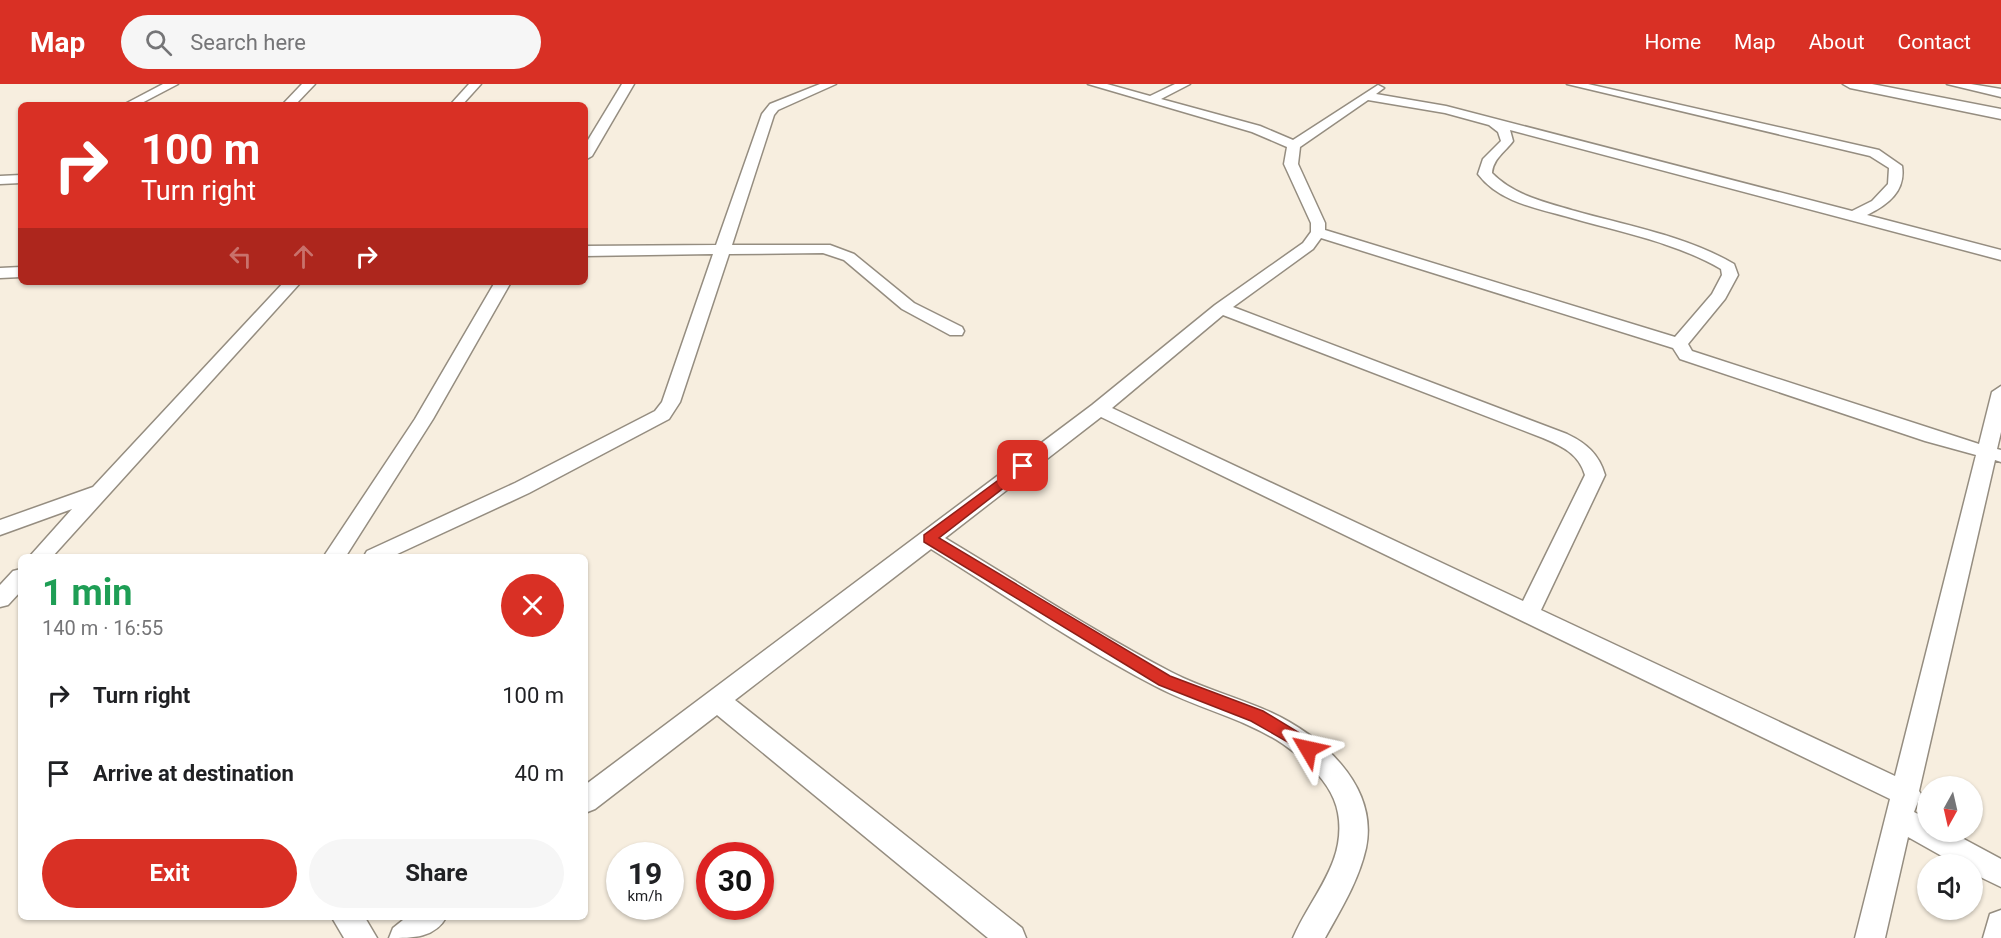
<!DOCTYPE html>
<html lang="en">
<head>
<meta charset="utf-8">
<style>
	:root { --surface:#fff; --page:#f6f6f6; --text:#202124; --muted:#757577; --accent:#d93025 }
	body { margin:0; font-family:Roboto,sans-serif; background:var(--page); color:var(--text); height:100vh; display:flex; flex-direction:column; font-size:22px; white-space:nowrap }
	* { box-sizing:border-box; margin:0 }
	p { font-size:20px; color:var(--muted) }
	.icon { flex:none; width:33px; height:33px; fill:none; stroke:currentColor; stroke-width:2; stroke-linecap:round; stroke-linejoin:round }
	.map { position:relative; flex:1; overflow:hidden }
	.side { position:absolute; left:18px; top:470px; width:570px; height:366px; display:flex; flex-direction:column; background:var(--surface); border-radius:9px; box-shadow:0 2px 4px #0004 }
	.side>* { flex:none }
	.top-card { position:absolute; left:18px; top:18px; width:570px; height:183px; border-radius:9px; box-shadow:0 2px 4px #0004; background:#d93025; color:#fff; overflow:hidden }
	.needle { width:39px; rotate:188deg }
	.buttons { position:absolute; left:1917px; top:692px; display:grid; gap:12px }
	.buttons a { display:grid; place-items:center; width:66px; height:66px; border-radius:50%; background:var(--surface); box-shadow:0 2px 4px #0004; font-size:30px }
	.speed { position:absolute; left:606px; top:758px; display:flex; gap:12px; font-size:30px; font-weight:700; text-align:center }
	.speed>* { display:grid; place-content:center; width:78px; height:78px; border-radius:50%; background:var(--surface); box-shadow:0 2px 4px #0004; line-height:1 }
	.speed small { font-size:15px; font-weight:400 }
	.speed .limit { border:9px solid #d22; background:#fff; color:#111 }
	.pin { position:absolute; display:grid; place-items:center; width:51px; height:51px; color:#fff; margin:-26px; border-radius:12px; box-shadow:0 3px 9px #0006 }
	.me { position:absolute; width:66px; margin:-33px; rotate:306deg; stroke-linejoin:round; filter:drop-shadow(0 0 4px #0008) }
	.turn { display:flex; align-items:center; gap:21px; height:126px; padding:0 24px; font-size:27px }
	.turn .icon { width:78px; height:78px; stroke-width:2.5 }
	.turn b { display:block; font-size:42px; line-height:51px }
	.lanes { display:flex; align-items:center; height:57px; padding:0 24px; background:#0003; justify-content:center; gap:30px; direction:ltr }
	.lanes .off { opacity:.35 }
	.round { display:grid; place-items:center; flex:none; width:63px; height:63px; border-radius:32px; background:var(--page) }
	.head { display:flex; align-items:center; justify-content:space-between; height:102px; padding:0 24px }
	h1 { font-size:36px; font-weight:700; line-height:45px; color:#1e9e55 }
	.button { display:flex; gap:12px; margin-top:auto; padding:12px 24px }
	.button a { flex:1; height:69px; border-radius:36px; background:var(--accent); color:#fff; font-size:24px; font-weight:700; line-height:69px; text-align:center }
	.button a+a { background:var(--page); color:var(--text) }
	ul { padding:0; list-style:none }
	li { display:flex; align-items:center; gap:18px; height:78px; padding:0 24px }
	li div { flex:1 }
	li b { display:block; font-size:22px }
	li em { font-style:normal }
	header { display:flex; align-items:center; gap:36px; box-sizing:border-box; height:84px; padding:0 30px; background:var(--accent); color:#fff }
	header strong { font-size:28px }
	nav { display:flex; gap:33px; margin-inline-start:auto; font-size:21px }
	.search { width:420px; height:54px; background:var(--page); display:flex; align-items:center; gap:15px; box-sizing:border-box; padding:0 21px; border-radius:33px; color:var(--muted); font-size:22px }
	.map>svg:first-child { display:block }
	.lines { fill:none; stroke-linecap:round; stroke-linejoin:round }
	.minor-casing { stroke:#958d80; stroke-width:3 }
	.tertiary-casing { stroke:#958d80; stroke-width:3 }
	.minor { fill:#fff; fill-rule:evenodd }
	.tertiary { fill:#fff; fill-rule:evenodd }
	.route { fill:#d93025; stroke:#8d1f18; stroke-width:1.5 }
</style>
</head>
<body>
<header>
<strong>Map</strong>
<div class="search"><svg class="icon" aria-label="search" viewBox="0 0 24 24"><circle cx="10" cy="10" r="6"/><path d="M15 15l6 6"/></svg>Search here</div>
<nav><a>Home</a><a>Map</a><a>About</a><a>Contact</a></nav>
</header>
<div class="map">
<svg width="2001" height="854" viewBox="0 0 2001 854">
	<rect width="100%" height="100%" fill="#f7eedf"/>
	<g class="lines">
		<defs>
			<g id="minor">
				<polygon points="163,0 178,0 138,21 123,21"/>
				<polygon points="302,0 315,0 295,21 282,21"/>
				<polygon points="469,0 481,0 462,21 450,21"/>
				<polygon points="622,0 634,0 592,72 585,76 585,61"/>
				<polygon points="820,0 836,0 778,26 774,31 732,161 830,161 854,170 914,219 962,243 964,247 962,251 950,251 902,225 844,176 823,169 729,170 680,318 669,335 529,409 393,472 364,472 367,467 515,399 655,327 662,318 713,170 585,172 585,162 716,161 762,30 770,20"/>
				<path d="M1088,0H1107L1150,12L1175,0H1190L1161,15L1260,42L1293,56L1378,1L1384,4L1376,10L1446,22L1852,127L1872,117L1888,100L1889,84L1870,72L1567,0H1588L1879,66L1902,82C1906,107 1888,121 1867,131L2001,166V176L1510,46L1513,57C1505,68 1493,75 1492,89C1515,112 1545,118 1575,127C1628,142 1686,152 1734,180L1738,191L1725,215L1688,260L1692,267L1979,360L1992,308L2001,302V348L1997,365L2001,366V378L1995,376L1919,707L1921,710L1914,728L1928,735V747H1949L2001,775V803L1972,789V780H1956L1908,753L1885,854H1855L1890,715L1101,333L945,454C1020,499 1093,547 1171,588C1202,604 1236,613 1268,627C1319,650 1379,700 1366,764C1359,796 1341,825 1325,854H1293C1311,812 1347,778 1338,729C1333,700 1306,676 1283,660C1244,634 1196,624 1155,602C1077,561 1005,511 931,465L735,616L1022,844L1026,854H988L717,631L595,725L585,729V701L1092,321L1215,221L1303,159L1311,148V139L1284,80L1287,63L1252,48ZM1368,16L1445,29L1489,41L1498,48L1501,57L1483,75L1478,90C1499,118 1536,124 1568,133C1619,148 1675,158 1721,185L1722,191L1712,210L1675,253L1325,146V139L1298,80L1300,63ZM1321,154L1673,264L1680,275L1925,357L1976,371L1895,692L1541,526L1605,391C1599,370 1586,359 1567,350L1233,223L1313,165ZM1223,231L1543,354C1562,362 1579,370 1585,391L1523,517L1112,324Z"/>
				<polygon points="1947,0 1971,0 2001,5 2001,13"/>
				<polygon points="21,91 21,99 0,100 0,92"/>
				<polygon points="21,183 21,193 0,194 0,184"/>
				<polygon points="284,198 301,198 53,472 30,472 72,425 0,451 0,436 93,403"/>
				<polygon points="495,198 511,198 433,335 346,472 324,472 415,335"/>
				<polygon points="21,485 21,507 8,521 0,523 0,501 13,487"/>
				<polygon points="2001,826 2001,854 1983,854 1990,830"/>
				<polygon points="331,832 364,832 377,854 344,854"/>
				<path d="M408,832H447C435,854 414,854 389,854L393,844Z"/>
			</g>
			<polygon id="tertiary" points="1843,0 1872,0 2001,25 2001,35 1850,4"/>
		</defs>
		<!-- minor casing -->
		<use href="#minor" class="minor-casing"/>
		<!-- tertiary casing -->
		<use href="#tertiary" class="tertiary-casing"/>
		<!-- minor -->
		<use href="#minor" class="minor"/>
		<!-- tertiary -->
		<use href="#tertiary" class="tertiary"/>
	</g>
	<!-- route -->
	<polygon class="route" points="1023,378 1028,379 1028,385 939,454 1170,592 1263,627 1298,648 1316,665 1314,670 1302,670 1286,657 1251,637 1159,601 924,458 924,451"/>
</svg>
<div class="buttons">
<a><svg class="needle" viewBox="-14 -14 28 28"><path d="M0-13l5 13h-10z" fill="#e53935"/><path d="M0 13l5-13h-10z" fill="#757577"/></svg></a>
<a><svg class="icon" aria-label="sound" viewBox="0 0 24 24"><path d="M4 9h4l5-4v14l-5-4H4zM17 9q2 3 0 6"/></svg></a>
</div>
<div class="speed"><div>19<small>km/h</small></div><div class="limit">30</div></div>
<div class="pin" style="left:1023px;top:382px;background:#d93025"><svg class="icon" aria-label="arrive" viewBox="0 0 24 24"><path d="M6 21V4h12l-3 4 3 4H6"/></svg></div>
<svg class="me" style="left:1308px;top:665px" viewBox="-20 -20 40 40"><path d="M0-17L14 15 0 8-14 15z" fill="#d93025" stroke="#fff" stroke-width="4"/></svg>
<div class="top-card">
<div class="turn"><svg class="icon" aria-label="right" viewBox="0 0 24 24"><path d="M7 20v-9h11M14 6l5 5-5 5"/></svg><div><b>100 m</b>Turn right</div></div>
<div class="lanes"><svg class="icon off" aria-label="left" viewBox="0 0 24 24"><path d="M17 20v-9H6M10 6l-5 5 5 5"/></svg><svg class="icon off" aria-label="ahead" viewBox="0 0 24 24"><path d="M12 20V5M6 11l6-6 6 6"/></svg><svg class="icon" aria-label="right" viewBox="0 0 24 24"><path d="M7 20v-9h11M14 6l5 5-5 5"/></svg></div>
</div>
<section class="side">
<div class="head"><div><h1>1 min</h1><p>140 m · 16:55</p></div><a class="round" style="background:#d93025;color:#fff"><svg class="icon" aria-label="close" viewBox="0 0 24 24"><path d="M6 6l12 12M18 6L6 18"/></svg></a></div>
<ul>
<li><svg class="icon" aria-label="right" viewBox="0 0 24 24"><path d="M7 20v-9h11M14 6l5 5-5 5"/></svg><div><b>Turn right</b></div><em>100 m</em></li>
<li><svg class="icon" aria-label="arrive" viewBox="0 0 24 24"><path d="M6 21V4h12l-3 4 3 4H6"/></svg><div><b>Arrive at destination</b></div><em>40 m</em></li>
</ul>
<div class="button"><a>Exit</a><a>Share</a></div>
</section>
</div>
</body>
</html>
